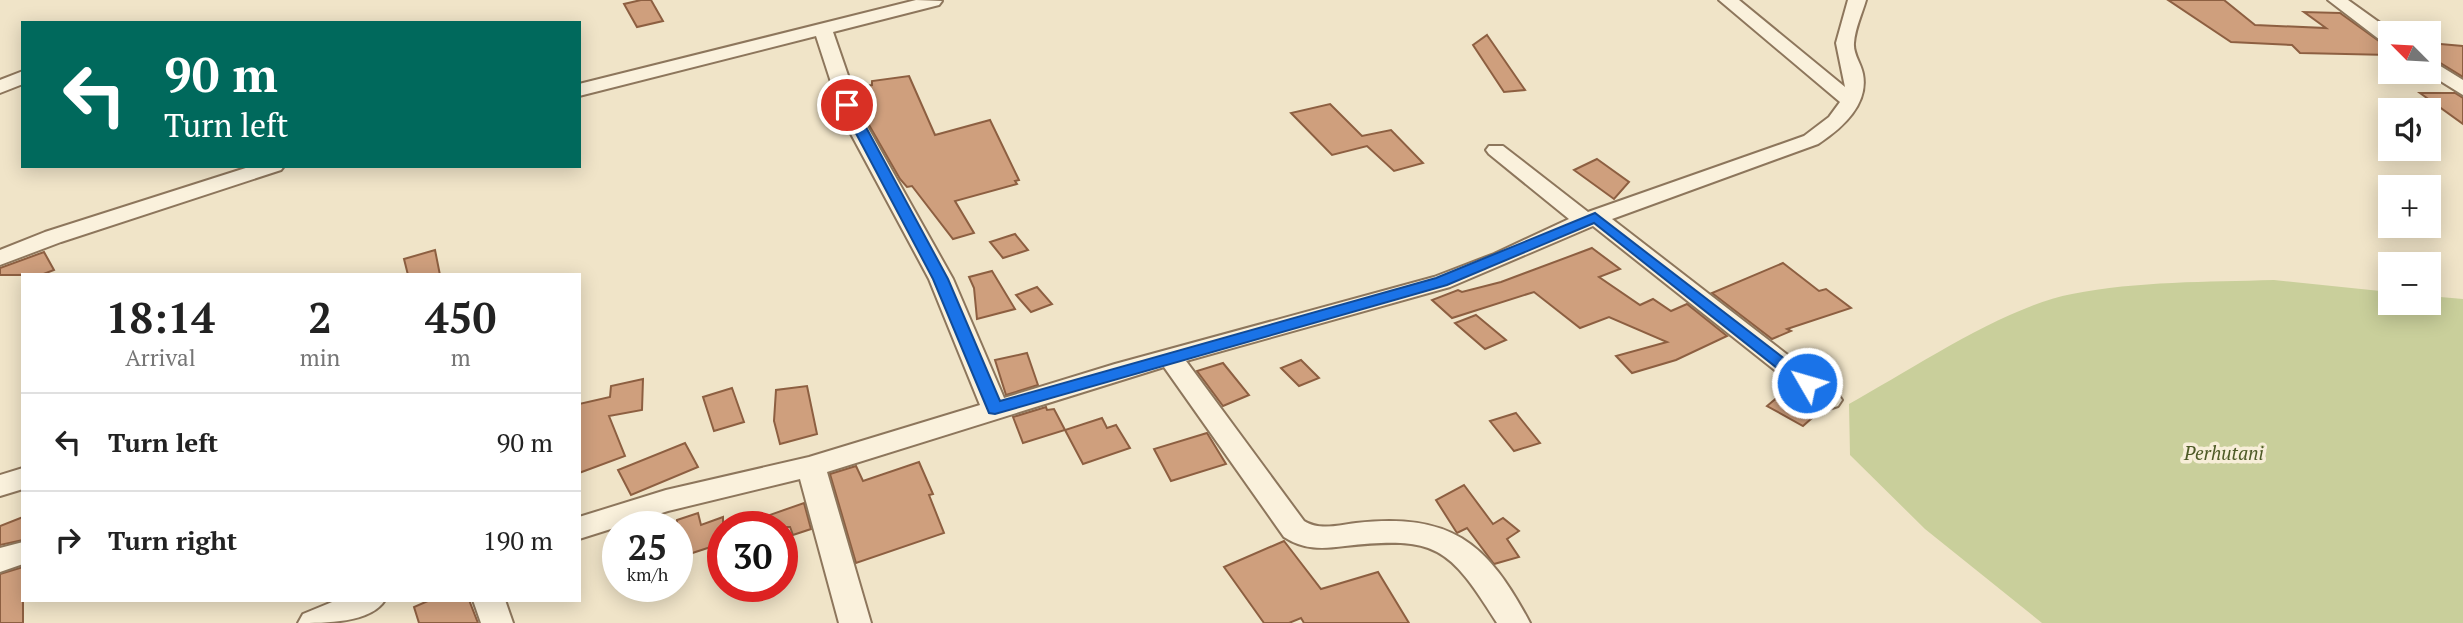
<!DOCTYPE html>
<html lang="en">
<head>
<meta charset="utf-8">
<style>
	:root { --surface:#fff; --page:#f2f2f2; --text:#222; --muted:#767676; --line:#e0e0e0 }
	body { margin:0; font-family:"PT Serif",serif; background:var(--page); color:var(--text); height:100vh; display:flex; flex-direction:column; font-size:26px; white-space:nowrap }
	* { box-sizing:border-box; margin:0 }
	p { font-size:23px; color:var(--muted) }
	.icon { flex:none; width:38px; height:38px; fill:none; stroke:currentColor; stroke-width:2; stroke-linecap:round; stroke-linejoin:round }
	.map { position:relative; flex:1; overflow:hidden }
	.drawer { position:absolute; left:21px; top:273px; width:560px; height:329px; display:flex; flex-direction:column; background:var(--surface); border-radius:0px; box-shadow:0 4px 18px #0003 }
	.drawer>* { flex:none }
	.hud { position:absolute; left:21px; top:21px; width:560px; height:147px; border-radius:0px; box-shadow:0 4px 18px #0003; background:#00695c; color:#fff; overflow:hidden }
	.needle { width:46px; rotate:294deg }
	.tools { position:absolute; left:2378px; top:21px; display:grid; gap:14px }
	.tools a { display:grid; place-items:center; width:63px; height:63px; border-radius:0px; background:var(--surface); box-shadow:0 4px 18px #0003; font-size:35px }
	.speed { position:absolute; left:602px; top:511px; display:flex; gap:14px; font-size:35px; font-weight:700; text-align:center }
	.speed>* { display:grid; place-content:center; width:91px; height:91px; border-radius:50%; background:var(--surface); box-shadow:0 4px 18px #0003; line-height:1 }
	.speed small { font-size:18px; font-weight:400 }
	.speed .limit { border:10px solid #d22; background:#fff; color:#111 }
	.pin { position:absolute; display:grid; place-items:center; width:60px; height:60px; color:#fff; margin:-30px; border:4px solid #fff; border-radius:50%; box-shadow:0 2px 7px #0007 }
	.me { position:absolute; width:77px; margin:-38px; rotate:308deg; stroke-linejoin:round; filter:drop-shadow(0 0 5px #0008) }
	.turn { display:flex; align-items:center; gap:24px; height:147px; padding:0 28px; font-size:32px }
	.turn .icon { width:91px; height:91px; stroke-width:2.5 }
	.turn b { display:block; font-size:49px; line-height:60px }
	.eta { display:flex; justify-content:space-evenly; align-items:center; height:119px; text-align:center }
	.eta b { font-size:42px; font-weight:800; line-height:49px }
	ul { padding:0; list-style:none }
	li { display:flex; align-items:center; gap:21px; height:98px; padding:0 28px; border-top:2px solid var(--line) }
	li div { flex:1 }
	li b { display:block; font-size:26px }
	li em { font-style:normal }
	.map>svg:first-child { display:block }
	.green { fill:#c9cf9b }
	.building { fill:#cf9f7d; stroke:#8d5f41; stroke-width:2 }
	.lines { fill:none; stroke-linecap:round; stroke-linejoin:round }
	.street-casing { stroke:#8d765c; stroke-width:4 }
	.street { fill:#faf1dc; fill-rule:evenodd }
	.route { fill:#1a73e8; stroke:#114b97; stroke-width:2 }
	.labels { text-anchor:middle; dominant-baseline:central; stroke-width:7; stroke-linejoin:round; paint-order:stroke }
	.park-label { font-size:19px; font-style:italic; fill:#4d5a26; stroke:#f7eed8 }
</style>
</head>
<body>
<div class="map">
<svg width="2463" height="623" viewBox="0 0 2463 623">
	<rect width="100%" height="100%" fill="#f0e4c8"/>
	<!-- green -->
	<path class="green" d="M2274,280L2390,292V303H2429V296L2463,299V623H2042L1925,529L1850,455L1849,404C1911,370 2004,307 2072,294C2138,281 2207,282 2274,280Z"/>
	<!-- building -->
	<g class="building">
		<polygon points="641,0 651,0 663,21 637,27 624,4"/>
		<polygon points="2168,0 2224,0 2255,25 2326,28 2304,12 2340,13 2390,49 2390,55 2300,53 2292,45 2231,42"/>
		<polygon points="1487,35 1525,90 1504,92 1473,45"/>
		<polygon points="2429,43 2463,46 2463,77 2429,56"/>
		<polygon points="909,76 935,135 990,120 1019,180 1015,181 1017,184 955,201 974,233 953,239 912,186 907,187 900,179 865,118 855,87 872,85 872,81"/>
		<polygon points="2420,93 2455,93 2463,98 2463,124"/>
		<polygon points="1330,104 1362,136 1391,130 1423,163 1394,171 1367,146 1332,155 1291,113"/>
		<polygon points="1597,159 1629,182 1614,199 1574,170"/>
		<polygon points="1015,234 1028,250 1003,258 990,242"/>
		<polygon points="1592,248 1620,269 1599,277 1640,305 1653,299 1671,311 1687,304 1727,336 1676,360 1632,373 1616,356 1667,342 1609,317 1580,328 1534,292 1452,318 1432,300 1458,290 1462,292 1501,282"/>
		<polygon points="435,250 440,275 408,275 404,259"/>
		<polygon points="44,252 54,270 41,275 0,275 0,268"/>
		<polygon points="1783,263 1819,291 1826,289 1851,308 1787,329 1791,331 1772,339 1712,293"/>
		<polygon points="992,271 1015,309 977,319 974,288 969,277"/>
		<polygon points="1037,287 1052,304 1031,312 1016,295"/>
		<polygon points="1476,315 1506,340 1485,349 1455,323"/>
		<polygon points="1027,353 1038,385 1006,395 995,360"/>
		<polygon points="1301,360 1319,378 1299,386 1281,368"/>
		<polygon points="1223,363 1249,395 1223,406 1197,371"/>
		<polygon points="643,379 642,410 609,416 625,456 579,473 579,404 610,397 611,386"/>
		<polygon points="807,386 817,434 780,444 774,421 776,390"/>
		<polygon points="1791,386 1822,409 1803,426 1767,406"/>
		<polygon points="732,388 744,422 714,431 703,397"/>
		<polygon points="1046,407 1047,410 1054,409 1065,430 1023,443 1013,417"/>
		<polygon points="1516,413 1540,443 1514,451 1490,421"/>
		<polygon points="1102,418 1107,428 1116,425 1130,448 1083,464 1065,430"/>
		<polygon points="1207,433 1226,464 1171,481 1154,449"/>
		<polygon points="685,443 698,467 631,495 618,470"/>
		<polygon points="919,462 933,494 929,495 944,533 856,563 830,474 856,466 863,481"/>
		<polygon points="1464,485 1493,524 1503,518 1519,531 1507,539 1519,557 1494,564 1467,528 1457,533 1436,500"/>
		<polygon points="804,503 811,529 793,535 790,527 745,527 744,524"/>
		<polygon points="698,513 701,525 723,517 723,543 677,558 677,520"/>
		<polygon points="23,517 23,540 0,545 0,526"/>
		<polygon points="1284,541 1321,589 1378,572 1409,623 1304,623 1301,618 1289,623 1264,623 1224,567"/>
		<polygon points="23,567 23,623 0,623 0,574"/>
		<polygon points="430,600 469,600 478,623 419,623 414,607"/>
	</g>
	<g class="lines">
		<defs>
			<g id="street">
				<path d="M916,0L942,1L939,5L833,32L863,119L953,279L1004,398L1115,364L1434,277L1494,254L1569,219L1489,154L1486,150L1489,146H1503L1588,212L1804,136L1829,117L1840,102L1719,0H1739L1845,87L1836,43L1848,0H1866C1862,14 1855,28 1854,43C1853,54 1861,63 1863,74C1869,105 1841,129 1818,144L1612,219L1838,394L1842,400L1838,406L1829,409L1820,406L1593,226L1450,287L1186,361L1304,521C1320,531 1339,525 1356,523C1450,513 1487,541 1530,623H1497C1449,547 1437,536 1345,546C1322,549 1304,550 1284,537L1164,367L827,472L871,623H839L800,479L668,511L579,539V517L666,490L809,457L980,405L929,279L843,119L816,36L579,96V84Z"/>
				<polygon points="2328,0 2348,0 2394,33 2390,33 2390,44 2384,43"/>
				<polygon points="2429,59 2463,80 2463,95 2426,72 2429,72"/>
				<polygon points="23,71 23,84 0,93 0,80"/>
				<polygon points="252,166 284,166 281,170 61,242 0,265 0,250 45,232"/>
				<polygon points="23,468 23,489 0,496 0,475"/>
				<polygon points="23,542 23,564 0,572 0,548"/>
				<path d="M337,600H385C371,623 325,623 298,623L303,614Z"/>
				<polygon points="473,600 505,600 513,623 481,623"/>
			</g>
		</defs>
		<!-- street casing -->
		<use href="#street" class="street-casing"/>
		<!-- street -->
		<use href="#street" class="street"/>
	</g>
	<!-- route -->
	<polygon class="route" points="847,101 854,105 948,279 1000,401 1436,278 1595,213 1816,383 1807,388 1801,387 1594,223 1447,285 995,414 989,413 933,279 841,105"/>
	<g class="labels">
		<!-- park labels -->
		<g class="park-label">
			<text x="2224" y="452">Perhutani</text>
		</g>
	</g>
</svg>
<div class="tools">
<a><svg class="needle" viewBox="-14 -14 28 28"><path d="M0-13l5 13h-10z" fill="#e53935"/><path d="M0 13l5-13h-10z" fill="#767676"/></svg></a>
<a><svg class="icon" aria-label="sound" viewBox="0 0 24 24"><path d="M4 9h4l5-4v14l-5-4H4zM17 9q2 3 0 6"/></svg></a>
<a>+</a>
<a>−</a>
</div>
<div class="speed"><div>25<small>km/h</small></div><div class="limit">30</div></div>
<div class="pin" style="left:847px;top:105px;background:#d93025"><svg class="icon" aria-label="arrive" viewBox="0 0 24 24"><path d="M6 21V4h12l-3 4 3 4H6"/></svg></div>
<svg class="me" style="left:1807px;top:383px" viewBox="-20 -20 40 40"><circle r="17" fill="#1a73e8" stroke="#fff" stroke-width="3"/><path d="M0-11L8 9 0 5-8 9z" fill="#fff"/></svg>
<div class="hud">
<div class="turn"><svg class="icon" aria-label="left" viewBox="0 0 24 24"><path d="M17 20v-9H6M10 6l-5 5 5 5"/></svg><div><b>90 m</b>Turn left</div></div>
</div>
<section class="drawer">
<div class="eta">
<div><b>18:14</b><p>Arrival</p></div>
<div><b>2</b><p>min</p></div>
<div><b>450</b><p>m</p></div>
</div>
<ul>
<li><svg class="icon" aria-label="left" viewBox="0 0 24 24"><path d="M17 20v-9H6M10 6l-5 5 5 5"/></svg><div><b>Turn left</b></div><em>90 m</em></li>
<li><svg class="icon" aria-label="right" viewBox="0 0 24 24"><path d="M7 20v-9h11M14 6l5 5-5 5"/></svg><div><b>Turn right</b></div><em>190 m</em></li>
</ul>
</section>
</div>
</body>
</html>
